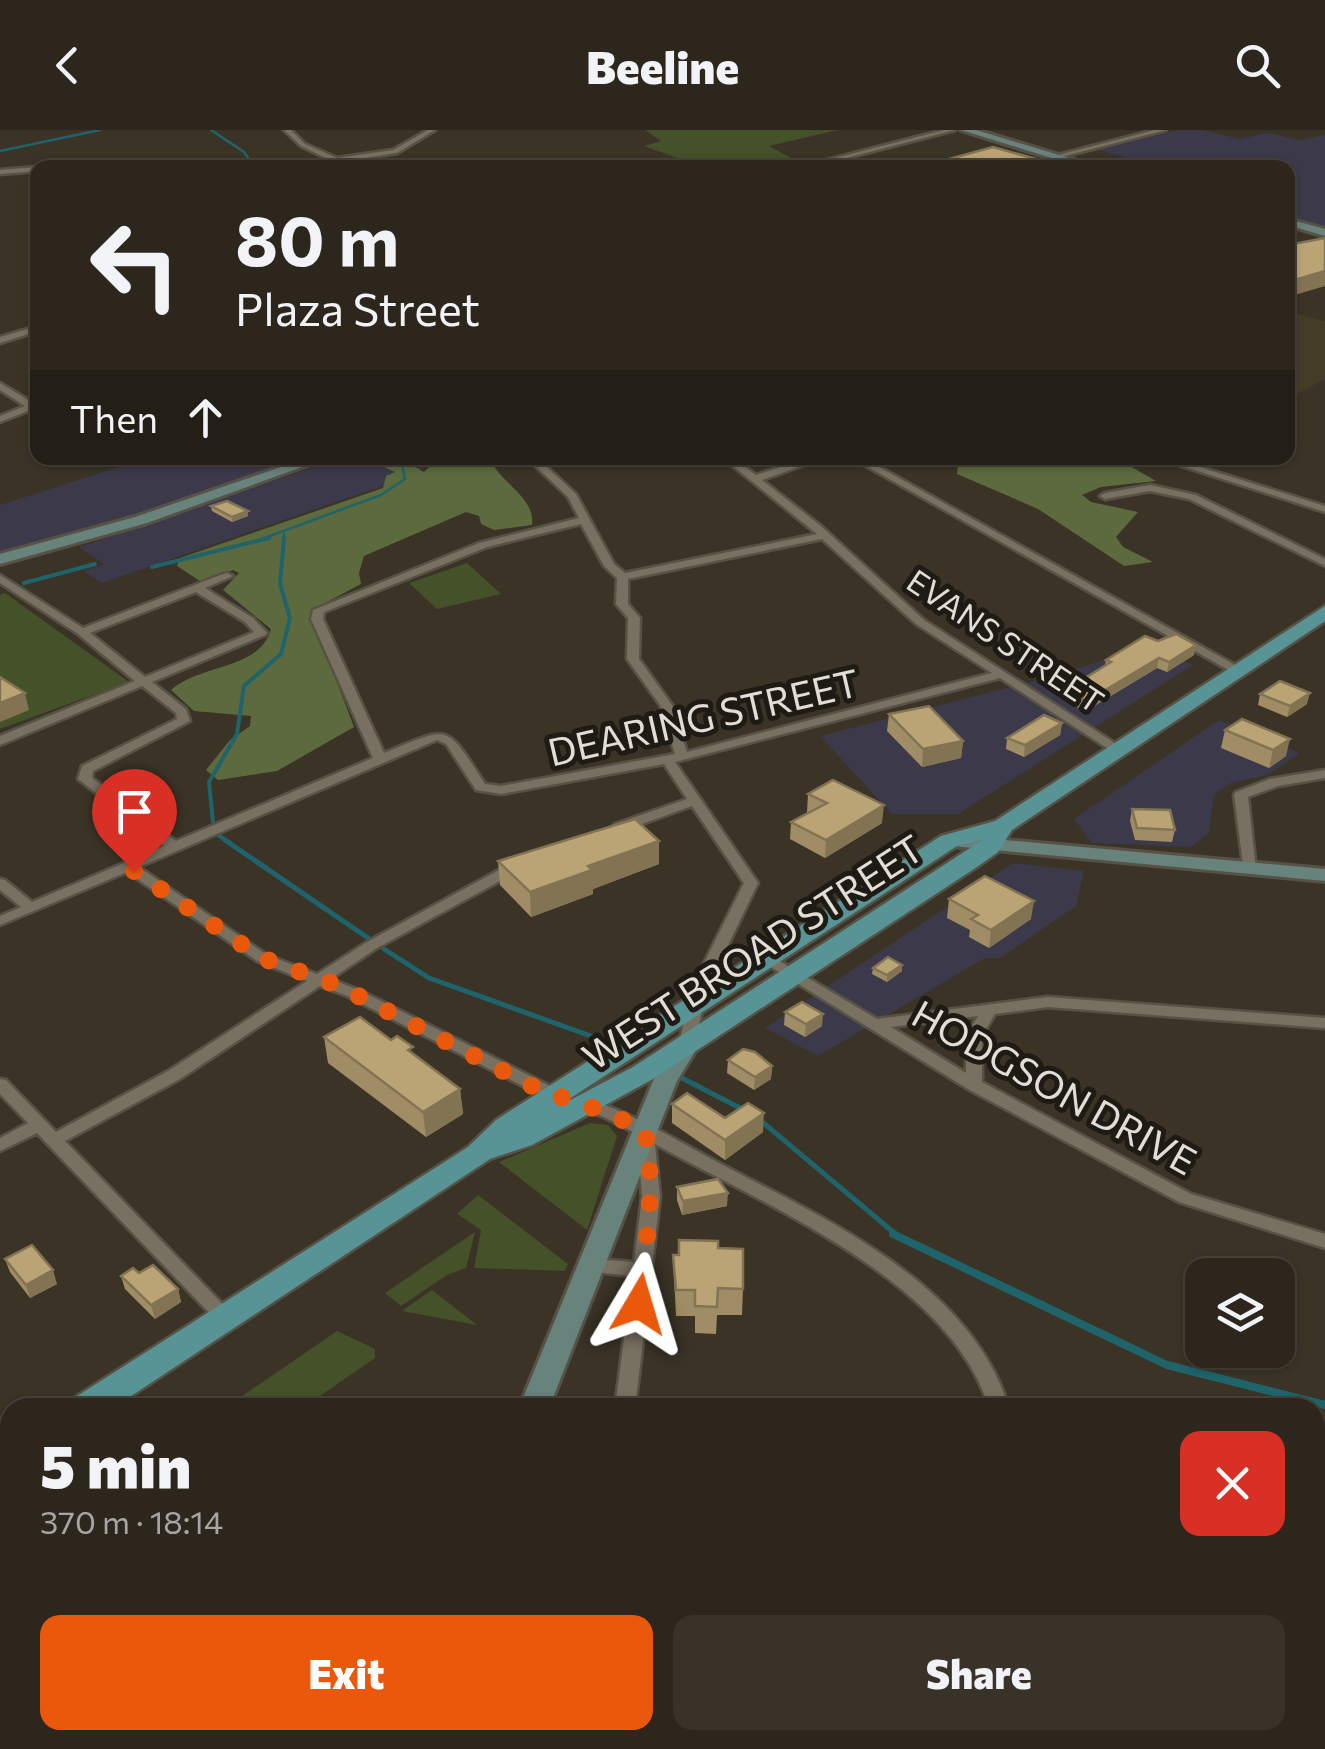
<!DOCTYPE html>
<html lang="en">
<head>
<meta charset="utf-8">
<style>
	:root { --surface:#2c261c; --page:#383229; --text:#f1f3f6; --muted:#a6a5a3; --line:#48433b; --accent:#ea580c }
	body { margin:0; font-family:Commissioner,sans-serif; background:var(--page); color:var(--text); height:100vh; display:flex; flex-direction:column; font-size:38px; white-space:nowrap }
	* { box-sizing:border-box; margin:0 }
	p { font-size:32px; color:var(--muted) }
	.icon { flex:none; width:55px; height:55px; fill:none; stroke:currentColor; stroke-width:2; stroke-linecap:round; stroke-linejoin:round }
	.map { position:relative; flex:1; overflow:hidden }
	.drawer { position:absolute; left:0px; top:1268px; width:1325px; height:352px; display:flex; flex-direction:column; background:var(--surface); border-radius:30px 30px 0 0; box-shadow:0 2px 8px #0004,0 0 0 2px var(--line) }
	.drawer>* { flex:none }
	.banner { position:absolute; left:30px; top:30px; width:1265px; height:305px; border-radius:20px; box-shadow:0 2px 8px #0004,0 0 0 2px var(--line); background:#2c261c; color:var(--text); overflow:hidden }
	.buttons { position:absolute; left:1185px; top:1128px; display:grid; gap:20px }
	.buttons a { display:grid; place-items:center; width:110px; height:110px; border-radius:20px; background:var(--surface); box-shadow:0 2px 8px #0004,0 0 0 2px var(--line); font-size:50px }
	.pin { position:absolute; display:grid; place-items:center; width:85px; height:85px; color:#fff; margin:-102px -42px; border-radius:50% 50% 50% 0; rotate:-45deg; box-shadow:0 0 10px #0007 }
	.pin .icon { rotate:45deg }
	.me { position:absolute; width:110px; margin:-55px; rotate:7deg; stroke-linejoin:round; filter:drop-shadow(0 0 8px #0008) }
	.turn { display:flex; align-items:center; gap:35px; height:210px; padding:0 40px; font-size:45px }
	.turn .icon { width:130px; height:130px; stroke-width:2.5 }
	.turn b { display:block; font-size:70px; line-height:85px }
	.then { display:flex; align-items:center; height:95px; padding:0 40px; background:#0003; gap:20px; font-size:38px }
	.round { display:grid; place-items:center; flex:none; width:105px; height:105px; border-radius:20px; background:var(--page) }
	.summary { display:flex; align-items:center; justify-content:space-between; height:170px; padding:0 40px }
	h1 { font-size:60px; font-weight:800; line-height:75px }
	.action { display:flex; gap:20px; margin-top:auto; padding:20px 40px }
	.action a { flex:1; height:115px; border-radius:20px; background:var(--accent); color:#fff; font-size:40px; font-weight:800; line-height:115px; text-align:center }
	.action a+a { background:var(--page); color:var(--text) }
	header { display:flex; justify-content:space-between; align-items:center; height:130px; padding:0 40px; background:var(--surface); font-size:45px; font-weight:800 }
	.map>svg:first-child { display:block }
	.commercial { fill:#3c394a }
	.built { fill:#453c28 }
	.green { fill:#455129 }
	.forest { fill:#5c6a3e }
	.lines { fill:none; stroke-linecap:round; stroke-linejoin:round }
	.stream-far3 { stroke:#1f646b; stroke-width:2.5 }
	.stream-far2 { stroke:#1f646b; stroke-width:4 }
	.stream-far1 { stroke:#1f646b; stroke-width:5 }
	.stream { stroke:#1f646b; stroke-width:8 }
	.street-casing { stroke:#575246; stroke-width:5 }
	.secondary-casing { stroke:#575246; stroke-width:6 }
	.primary-casing { stroke:#575246; stroke-width:5 }
	.street { fill:#787162; fill-rule:evenodd }
	.secondary { fill:#68827c; fill-rule:evenodd }
	.primary { fill:#589496; fill-rule:evenodd }
	.wall { fill:#a08d65 }
	.shaded-wall { fill:#827353 }
	.building { fill:#baa476; stroke:#827353; stroke-width:2.5 }
	.route { stroke:#ea580c; stroke-width:18; stroke-dasharray:0 32.4 }
	.labels { text-anchor:middle; dominant-baseline:central; stroke-width:10; stroke-linejoin:round; paint-order:stroke }
	.far-street-label { font-size:32px; fill:#e2ded5; stroke:#1e1b15 }
	.street-label { font-size:38px; fill:#e2ded5; stroke:#1e1b15 }
</style>
</head>
<body>
<header><svg class="icon" aria-label="back" viewBox="0 0 24 24"><path d="M15 5l-7 7 7 7"/></svg>Beeline<svg class="icon" aria-label="search" viewBox="0 0 24 24"><circle cx="10" cy="10" r="6"/><path d="M15 15l6 6"/></svg></header>
<div class="map">
<svg width="1325" height="1619" viewBox="0 0 1325 1619">
	<rect width="100%" height="100%" fill="#3a3326"/>
	<!-- commercial -->
	<g class="commercial">
		<polygon points="1179,0 1203,0 1239,9 1269,3 1299,10 1325,5 1325,99 1288,88 1288,38 1115,37 1104,34 1127,28 1098,20"/>
		<polygon points="147,328 284,328 291,332 136,387 0,425 0,375"/>
		<polygon points="341,328 443,329 385,355 102,453 83,441 104,434 79,417"/>
		<polygon points="1147,514 1193,535 958,684 892,684 820,606 1072,541"/>
		<polygon points="1219,590 1300,623 1268,645 1231,653 1214,665 1209,703 1191,717 1092,713 1074,689"/>
		<polygon points="1013,733 1084,741 1076,776 1000,828 985,828 818,926 765,898"/>
	</g>
	<!-- built -->
	<polygon class="built" points="1288,182 1325,191 1325,249 1288,269"/>
	<!-- green -->
	<g class="green">
		<polygon points="645,0 838,0 769,16 802,34 702,37 644,16 661,11"/>
		<polygon points="467,433 501,464 437,479 409,453"/>
		<polygon points="5,463 129,552 0,599 0,465"/>
		<polygon points="590,993 608,995 617,1006 587,1100 499,1032"/>
		<polygon points="478,1065 568,1134 565,1141 474,1138 481,1100 457,1084"/>
		<polygon points="475,1102 466,1138 447,1145 401,1176 385,1163"/>
		<polygon points="432,1160 477,1195 402,1181"/>
		<polygon points="337,1201 375,1219 375,1228 304,1277 237,1277 232,1273"/>
		<polygon points="0,1399 10,1411 10,1516 0,1505"/>
	</g>
	<!-- forest -->
	<g class="forest">
		<path d="M365,328L405,331L424,342L438,328H490C498,352 536,367 532,395L494,400L481,394L479,386L466,382L364,426L359,443L361,454L310,481L354,597L277,641L218,650L206,640L230,610L250,596L251,586L194,581L171,560C199,534 260,540 271,499L223,460L239,443L233,440L200,451L177,436L180,428L383,358L386,346L395,342Z"/>
		<polygon points="1015,328 1116,328 1156,351 1101,357 1082,365 1091,372 1138,382 1116,407 1123,417 1153,432 1124,436 1038,379 957,344 958,337"/>
	</g>
	<g class="lines">
		<!-- stream-far3 -->
		<g class="stream-far3">
			<polyline points="211,0 244,22 255,38"/>
			<polyline points="0,21 100,0"/>
			<polyline points="259,410 381,365 405,349 402,334"/>
			<polyline points="283,410 284,404"/>
		</g>
		<!-- stream-far2 -->
		<g class="stream-far2">
			<polyline points="152,437 269,408"/>
			<polyline points="24,453 95,434"/>
			<polyline points="213,692 209,652 237,604 244,556 281,524 290,488 280,454 284,408"/>
			<polyline points="218,705 229,712"/>
		</g>
		<!-- stream-far1 -->
		<g class="stream-far1">
			<polyline points="225,710 368,808"/>
			<polyline points="384,819 429,848 602,910"/>
			<polyline points="676,945 742,979"/>
			<polyline points="760,990 898,1106"/>
		</g>
		<!-- stream -->
		<polyline class="stream" points="893,1104 1167,1235 1325,1275"/>
		<defs>
			<g id="street">
				<polygon points="284,0 291,0 305,14 337,28 393,20 428,0 435,0 397,23 339,32 337,38 331,38 332,31 301,16"/>
				<polygon points="944,0 955,0 811,37 808,35"/>
				<polygon points="1155,0 1166,0 1057,28 1054,26"/>
				<polygon points="38,37 40,38 38,38 38,41 0,44 0,40"/>
				<polygon points="38,196 38,201 0,213 0,207"/>
				<polygon points="0,253 33,273 38,271 38,277 0,292 0,286 25,276 0,260"/>
				<path d="M527,328H537L576,364L614,434L625,443L817,404L723,328H733L756,345L807,328H820L818,330L762,350L821,396L924,490L1124,619L1118,623L1113,622L1000,548L675,632L758,753L706,861L695,915L687,920L679,915L690,861L744,753L692,676L625,700L620,701L613,697L615,694L687,669L664,634L501,664L476,660L446,614L437,610L139,737L267,825L317,844L367,812L510,734H520L522,737L520,740L377,818L331,849L359,860L564,963L566,967L564,971H552L347,866L320,856L180,949L65,1011L235,1187L232,1192L225,1194L218,1192L37,1003L0,1021V1008L28,993L0,964V949L6,950L56,1002L168,941L307,851L257,831L127,742L0,795V786L21,777L0,760V749L5,750L32,772L164,716L78,649L82,636L177,589L176,583L142,556L0,615V606L135,551L78,504L0,453V445L83,498L223,444L227,443L233,446L205,458L253,488L267,503L265,505L152,552L186,579L190,591L93,641L92,648L176,711L373,628L311,489L313,480L479,413L579,388L568,367ZM581,394L604,436L617,448L616,474L628,488L627,529L660,575L675,624L501,656L485,654C445,593 452,595 384,623L323,489L324,482L487,417ZM822,409L916,494L992,543L687,622L672,575L639,529L640,488L628,474V449ZM196,462L245,492L254,502L145,547L90,503Z"/>
				<polygon points="852,328 863,328 1244,540 1238,544 1234,543"/>
				<polygon points="1157,328 1171,328 1325,376 1325,382"/>
				<polygon points="1150,355 1196,365 1325,429 1325,436 1189,369 1150,361 1105,369 1100,366 1105,363"/>
				<polygon points="1325,640 1325,648 1278,656 1248,667 1256,739 1254,742 1244,742 1234,665 1236,662 1270,649"/>
				<path d="M766,823L877,889L1048,867L1325,888V898L1048,877L995,884L982,906V952L1191,1064L1325,1104V1118L1179,1072L968,959L761,831L758,828L761,825ZM978,886L966,906V943L891,897Z"/>
				<path d="M581,967C630,981 674,1009 719,1033C825,1089 971,1153 1009,1278H989C951,1150 764,1075 655,1014L660,1067L635,1278H615L632,1146L586,1141L584,1136L586,1131L593,1129L634,1132L642,1067L637,1004L604,987L575,977L573,973L575,969Z"/>
				<polygon points="10,1603 10,1610 31,1610 27,1618 0,1619 0,1610"/>
				<polygon points="528,1610 552,1610 549,1619 525,1619"/>
				<polygon points="994,1610 1018,1610 1017,1619 993,1619"/>
			</g>
			<g id="secondary">
				<polygon points="961,0 976,0 1102,38 1084,38"/>
				<polygon points="1288,89 1325,99 1325,106 1288,95"/>
				<polygon points="307,328 327,328 147,393 0,434 0,424 135,387"/>
				<polygon points="949,705 1325,739 1325,751 942,715 939,711"/>
				<polygon points="687,907 699,915 677,951 549,1278 519,1278 653,951 678,909"/>
				<polygon points="380,1610 416,1610 412,1619 376,1619"/>
			</g>
			<g id="primary">
				<path d="M1325,476V491L1012,700L998,722L977,737L653,949L532,1015L490,1029L113,1278H70L74,1268L468,1017L496,990L941,706L995,691ZM984,709L633,937L557,977L957,716Z"/>
				<polygon points="10,1313 10,1344 0,1347 0,1316"/>
			</g>
		</defs>
		<!-- street casing -->
		<use href="#street" class="street-casing"/>
		<!-- secondary casing -->
		<use href="#secondary" class="secondary-casing"/>
		<!-- primary casing -->
		<use href="#primary" class="primary-casing"/>
		<!-- street -->
		<use href="#street" class="street"/>
		<!-- secondary -->
		<use href="#secondary" class="secondary"/>
		<!-- primary -->
		<use href="#primary" class="primary"/>
	</g>
	<!-- wall -->
	<g class="wall">
		<polygon points="211,376 248,386 232,392 212,381"/>
		<polygon points="1158,511 1194,525 1167,542 1157,538 1086,581 1070,574 1071,564 1075,561 1077,553 1105,536 1106,530"/>
		<polygon points="1260,564 1307,574 1287,587 1258,575"/>
		<polygon points="889,584 963,611 961,628 922,637 887,601"/>
		<polygon points="1062,593 1060,605 1024,627 1006,619 1007,608"/>
		<polygon points="1225,600 1286,626 1269,638 1221,618"/>
		<polygon points="808,664 882,693 825,728 790,709 791,692 809,683 807,682"/>
		<polygon points="1132,679 1175,700 1172,712 1135,710 1130,691"/>
		<polygon points="498,731 659,734 593,759 593,764 531,787 500,755"/>
		<polygon points="949,769 1031,789 989,818 969,807 970,800 947,788"/>
		<polygon points="902,835 902,841 887,852 872,844 873,838"/>
		<polygon points="785,882 822,896 805,907 784,895"/>
		<polygon points="324,907 391,910 460,959 463,984 426,1007 328,933"/>
		<polygon points="728,930 772,936 771,949 754,960 727,943"/>
		<polygon points="672,974 725,988 763,1002 725,1030 672,993"/>
		<polygon points="677,1057 727,1076 682,1085 677,1070"/>
		<polygon points="718,1118 743,1159 742,1185 717,1185 716,1204 695,1203 695,1186 676,1186 673,1125"/>
		<polygon points="5,1129 57,1154 30,1168 10,1142"/>
		<polygon points="121,1146 178,1159 181,1172 155,1189 125,1159"/>
	</g>
	<!-- shaded-wall -->
	<g class="shaded-wall">
		<polygon points="1047,32 1046,38 1024,38"/>
		<polygon points="1325,141 1325,156 1288,167 1288,152"/>
		<polygon points="248,381 248,386 232,392 232,387"/>
		<polygon points="1196,515 1194,525 1167,542 1169,532"/>
		<polygon points="1159,528 1157,538 1086,581 1087,571"/>
		<polygon points="25,563 29,580 0,592 0,573"/>
		<polygon points="1310,563 1307,574 1287,587 1290,576"/>
		<polygon points="1062,593 1060,605 1024,627 1025,615"/>
		<polygon points="1290,609 1286,626 1269,638 1273,620"/>
		<polygon points="963,611 961,628 922,637 923,619"/>
		<polygon points="884,675 882,693 825,728 826,710"/>
		<polygon points="659,711 659,734 593,759 593,764 531,787 530,762 588,736"/>
		<polygon points="1034,771 1031,789 989,818 991,800"/>
		<polygon points="902,835 902,841 887,852 887,845"/>
		<polygon points="823,884 822,896 805,907 806,894"/>
		<polygon points="772,936 771,949 754,960 755,947"/>
		<polygon points="460,959 463,984 426,1007 423,982"/>
		<polygon points="764,983 763,1002 725,1030 725,1010"/>
		<polygon points="728,1063 727,1076 682,1085 683,1071"/>
		<polygon points="53,1140 57,1154 30,1168 26,1155"/>
		<polygon points="178,1159 181,1172 155,1189 151,1175"/>
	</g>
	<!-- building -->
	<g class="building">
		<polygon points="993,17 1047,32 1024,38 916,38"/>
		<polygon points="1325,108 1325,141 1288,152 1288,115"/>
		<polygon points="227,371 248,381 232,387 211,376"/>
		<polygon points="1176,504 1196,515 1169,532 1159,528 1087,571 1071,564 1083,556 1077,553 1111,532 1106,530 1145,506 1158,511"/>
		<polygon points="0,547 25,563 0,573"/>
		<polygon points="1280,551 1310,563 1290,576 1260,564"/>
		<polygon points="929,576 963,611 923,619 889,584"/>
		<polygon points="1044,585 1062,593 1025,615 1007,608"/>
		<polygon points="1242,589 1290,609 1273,620 1225,600"/>
		<polygon points="833,650 884,675 826,710 791,692 827,673 808,664"/>
		<polygon points="1132,679 1170,680 1175,700 1137,698"/>
		<polygon points="635,689 659,711 588,736 592,740 530,762 498,731"/>
		<polygon points="985,746 1034,771 991,800 971,789 978,785 949,769"/>
		<polygon points="888,827 902,835 887,845 873,838"/>
		<polygon points="802,872 823,884 806,894 785,882"/>
		<polygon points="360,887 391,910 397,906 413,917 408,920 460,959 423,982 324,907"/>
		<polygon points="743,919 755,922 772,936 755,947 728,930"/>
		<polygon points="687,963 725,988 748,973 764,983 725,1010 672,974"/>
		<polygon points="718,1049 728,1063 683,1071 677,1057"/>
		<polygon points="679,1110 718,1111 718,1118 743,1119 743,1159 718,1158 717,1177 695,1176 695,1160 676,1160 673,1125 679,1125"/>
		<polygon points="32,1115 53,1140 26,1155 5,1129"/>
		<polygon points="153,1135 178,1159 151,1175 121,1146 133,1138 139,1143"/>
	</g>
	<g class="lines">
		<!-- route -->
		<path class="route" d="M134,741L262,828L337,855L540,960L611,984L645,1002C656,1059 646,1116 639,1174"/>
	</g>
	<g class="labels">
		<!-- far-street labels -->
		<g class="far-street-label">
			<text transform="translate(1006 510) rotate(34)">EVANS STREET</text>
		</g>
		<!-- street labels -->
		<g class="street-label">
			<text transform="translate(703 586) rotate(-13)">DEARING STREET</text>
			<text transform="translate(752 821) rotate(-33)">WEST BROAD STREET</text>
			<text transform="translate(1055 956) rotate(29)">HODGSON DRIVE</text>
		</g>
	</g>
</svg>
<div class="buttons">
<a><svg class="icon" aria-label="layers" viewBox="0 0 24 24"><path d="M12 4l9 5-9 5-9-5zM3 14l9 5 9-5"/></svg></a>
</div>
<div class="pin" style="left:134px;top:741px;background:#d93025"><svg class="icon" aria-label="arrive" viewBox="0 0 24 24"><path d="M6 21V4h12l-3 4 3 4H6"/></svg></div>
<svg class="me" style="left:639px;top:1174px" viewBox="-20 -20 40 40"><path d="M0-17L14 15 0 8-14 15z" fill="#ea580c" stroke="#fff" stroke-width="4"/></svg>
<div class="banner">
<div class="turn"><svg class="icon" aria-label="left" viewBox="0 0 24 24"><path d="M17 20v-9H6M10 6l-5 5 5 5"/></svg><div><b>80 m</b>Plaza Street</div></div>
<div class="then">Then<svg class="icon" aria-label="ahead" viewBox="0 0 24 24"><path d="M12 20V5M6 11l6-6 6 6"/></svg></div>
</div>
<section class="drawer">
<div class="summary"><div><h1>5 min</h1><p>370 m · 18:14</p></div><a class="round" style="background:#d93025;color:#fff"><svg class="icon" aria-label="close" viewBox="0 0 24 24"><path d="M6 6l12 12M18 6L6 18"/></svg></a></div>
<div class="action"><a>Exit</a><a>Share</a></div>
</section>
</div>
</body>
</html>
